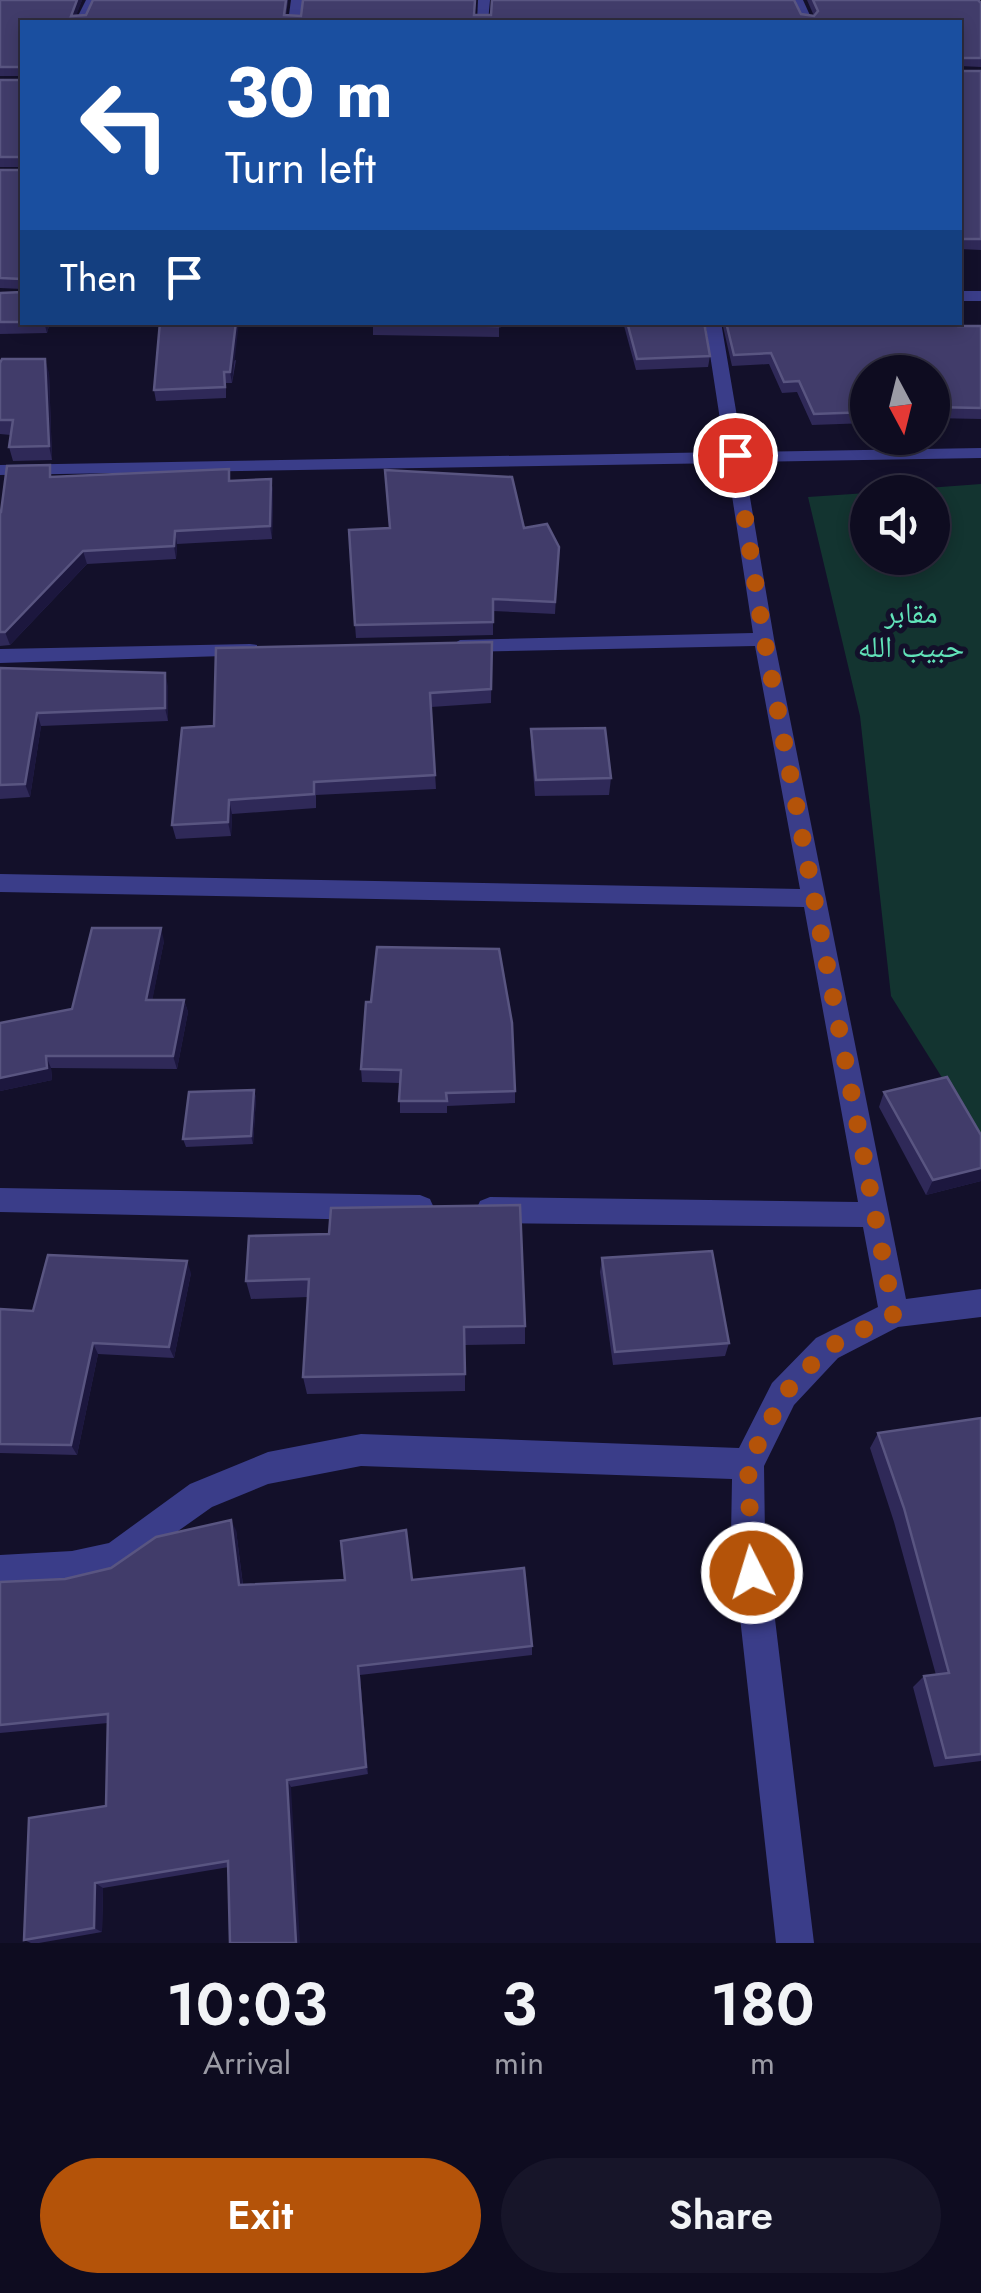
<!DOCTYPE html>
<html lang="en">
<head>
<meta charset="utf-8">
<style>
	:root { --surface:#0e0c20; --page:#171529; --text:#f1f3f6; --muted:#9b9ba5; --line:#2e2c3e; --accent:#b45309 }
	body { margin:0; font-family:Jost,"Noto Naskh Arabic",sans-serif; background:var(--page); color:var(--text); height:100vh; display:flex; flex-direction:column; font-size:38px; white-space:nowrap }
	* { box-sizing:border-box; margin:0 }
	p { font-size:32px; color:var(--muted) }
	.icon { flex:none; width:55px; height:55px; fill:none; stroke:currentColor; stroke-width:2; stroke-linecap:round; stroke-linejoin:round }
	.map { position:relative; height:1943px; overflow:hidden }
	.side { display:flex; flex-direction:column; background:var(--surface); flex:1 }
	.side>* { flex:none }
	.banner { position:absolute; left:20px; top:20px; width:942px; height:305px; border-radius:0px; box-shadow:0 5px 15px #0003,0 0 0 2px var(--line); background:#1a4fa0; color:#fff; overflow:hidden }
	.needle { width:65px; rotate:173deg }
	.controls { position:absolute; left:850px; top:355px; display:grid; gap:20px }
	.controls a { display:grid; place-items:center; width:100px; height:100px; border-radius:50%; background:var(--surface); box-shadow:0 5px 15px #0003,0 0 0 2px var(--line); font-size:50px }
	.pin { position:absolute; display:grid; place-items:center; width:85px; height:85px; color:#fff; margin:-42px; border:5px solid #fff; border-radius:50%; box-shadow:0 2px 10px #0007 }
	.me { position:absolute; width:110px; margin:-55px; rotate:355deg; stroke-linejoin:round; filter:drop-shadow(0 0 8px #0008) }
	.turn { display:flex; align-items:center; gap:35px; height:210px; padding:0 40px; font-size:45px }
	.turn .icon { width:130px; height:130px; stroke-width:2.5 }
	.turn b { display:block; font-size:70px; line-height:85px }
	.then { display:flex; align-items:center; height:95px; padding:0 40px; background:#0003; gap:20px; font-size:38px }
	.eta { display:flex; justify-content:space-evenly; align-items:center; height:170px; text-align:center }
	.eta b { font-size:60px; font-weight:600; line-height:70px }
	.primary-button { display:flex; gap:20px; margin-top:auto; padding:20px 40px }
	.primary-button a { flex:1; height:115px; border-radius:60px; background:var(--accent); color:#fff; font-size:40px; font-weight:600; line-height:115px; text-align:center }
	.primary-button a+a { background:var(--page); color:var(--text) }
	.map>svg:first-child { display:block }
	.green { fill:#133430 }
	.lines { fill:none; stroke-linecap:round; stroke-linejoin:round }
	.minor { fill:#3a3d89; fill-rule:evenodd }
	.wall { fill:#2f2958 }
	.shaded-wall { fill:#1c173e }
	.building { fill:#413c6a; stroke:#595581; stroke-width:2.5 }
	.route { stroke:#b45309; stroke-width:18; stroke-dasharray:0 32.4 }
	.labels { text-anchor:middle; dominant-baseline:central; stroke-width:10; stroke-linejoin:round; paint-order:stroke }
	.park-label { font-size:30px; fill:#61e3b9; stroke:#13102a }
</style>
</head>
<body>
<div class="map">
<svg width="981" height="1943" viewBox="0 0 981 1943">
	<rect width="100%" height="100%" fill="#13102a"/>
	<!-- green -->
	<polygon class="green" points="981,484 981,1140 891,996 860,716 808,497 867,493 868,558 932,558 932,492 873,492"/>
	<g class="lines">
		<!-- minor -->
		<g class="minor">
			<polygon points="86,0 98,0 85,22 75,22"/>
			<polygon points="291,0 303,0 299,22 288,22"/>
			<polygon points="478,0 490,0 488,22 477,22"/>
			<polygon points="791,0 803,0 813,22 803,22"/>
			<rect x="960" y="291" width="21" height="10"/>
			<polygon points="705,322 721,322 743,452 981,448 981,458 744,462 774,639 906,1299 981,1289 981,1317 898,1327 838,1358 794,1405 764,1466 765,1536 814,1943 776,1943 731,1536 732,1479 361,1466 268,1484 212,1507 116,1575 72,1585 0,1589 0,1555 72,1551 109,1543 190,1484 268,1452 361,1434 739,1448 772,1383 816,1338 878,1307 863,1227 490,1223 480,1219 476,1210 480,1201 490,1197 858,1202 804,907 0,892 0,874 800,889 755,646 460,652 450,646 460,640 753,633 727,463 0,475 0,465 725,452"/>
			<polygon points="250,644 257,645 257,655 0,663 0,649"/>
			<polygon points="0,1188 420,1195 430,1199 434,1208 430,1217 420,1221 0,1212"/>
		</g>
	</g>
	<!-- wall -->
	<g class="wall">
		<polygon points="0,0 82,0 76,15 288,0 286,15 801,14 814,16 807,0 978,0 981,3 981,67 22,22 50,322 47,333 0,334 0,293 22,292 22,289 0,288 0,170 22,170 22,167 0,167 0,80 22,80 22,76 0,76"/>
		<polygon points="960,71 981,71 981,250 960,249"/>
		<polygon points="373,322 499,326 499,337 373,335"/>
		<polygon points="623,322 704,322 710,356 708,367 636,370"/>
		<polygon points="722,322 956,322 958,326 981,326 981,419 932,418 932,372 868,372 868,423 812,425 797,392 782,393 769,364 732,366"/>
		<polygon points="236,360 232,383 226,383 226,398 156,401 154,390"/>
		<polygon points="0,363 49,373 52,460 13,461 9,447 11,435 0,434"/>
		<polygon points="229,469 230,481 271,479 273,492 272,539 177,544 176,559 87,564 10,645 0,646 0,512 53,477"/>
		<polygon points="524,528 559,547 555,614 493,611 493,635 356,638 355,625"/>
		<polygon points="492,642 491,703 431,707 436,789 316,795 316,808 232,814 231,836 176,839 172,825 214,726"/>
		<polygon points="0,668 168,686 168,721 41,726 30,797 0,799"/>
		<polygon points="531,729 611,778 609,795 535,796 531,746"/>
		<polygon points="164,941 152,1000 184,1000 188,1012 177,1069 51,1068 52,1080 0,1091 0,1023 72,1009"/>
		<polygon points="366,1002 515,1091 515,1103 447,1106 447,1113 400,1113 400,1083 362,1082 361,1069"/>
		<polygon points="254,1090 256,1098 253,1144 186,1147 183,1139"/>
		<polygon points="884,1092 981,1135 981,1181 926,1195 879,1107"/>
		<polygon points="329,1234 525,1326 525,1344 465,1345 465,1391 307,1394 303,1377 308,1297 251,1299 246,1281"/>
		<polygon points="602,1258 729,1343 725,1356 613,1365 600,1272"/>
		<polygon points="191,1273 174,1358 98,1354 77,1455 0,1453 0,1309 33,1311"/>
		<polygon points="981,1418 981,1761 934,1767 913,1687 924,1676 936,1675 894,1522 870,1448 878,1433"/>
		<polygon points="236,1530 243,1585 413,1580 532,1646 532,1655 360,1675 368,1774 291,1787 229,1867 103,1888 102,1932 39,1943 31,1943 24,1940 106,1806 108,1723 0,1733 0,1582 65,1579 111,1568"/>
	</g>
	<!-- shaded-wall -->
	<g class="shaded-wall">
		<polygon points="77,0 82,0 74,22 71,16"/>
		<polygon points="44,322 50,322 47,333"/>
		<polygon points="236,322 239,322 232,383 230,372"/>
		<polygon points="45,359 49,373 52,460 49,446"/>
		<polygon points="271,479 273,492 272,539 270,526"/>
		<polygon points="175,531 177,544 176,559 174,546"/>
		<polygon points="83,551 87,564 10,645 5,632"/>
		<polygon points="165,673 168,686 168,721 165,708"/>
		<polygon points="37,713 41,726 30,797 25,784"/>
		<polygon points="229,800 232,814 231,836 228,822"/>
		<polygon points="161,928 164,941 150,1012 146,1000"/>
		<polygon points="184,1000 188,1012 177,1069 173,1056"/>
		<polygon points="46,1056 51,1068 52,1080 0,1091 0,1078"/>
		<polygon points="254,1090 256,1098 253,1144 251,1136"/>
		<polygon points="981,1168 981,1181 926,1195 933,1180"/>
		<polygon points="187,1261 191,1273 174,1358 169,1347"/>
		<polygon points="93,1343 98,1354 77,1455 71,1445"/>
		<polygon points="231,1520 236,1530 244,1595 239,1585"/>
		<polygon points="358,1666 360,1675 368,1774 366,1767"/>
		<polygon points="287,1780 291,1787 300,1943 296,1943"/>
		<polygon points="95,1883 103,1888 102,1932 94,1928"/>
	</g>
	<!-- building -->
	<g class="building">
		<polygon points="0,0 77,0 71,16 86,15 93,0 286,0 284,15 301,16 303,0 475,0 474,15 491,15 492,0 794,0 801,14 814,16 818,11 813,0 978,0 981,3 981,58 960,58 960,22 22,22 22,322 0,322 0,293 22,292 22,279 0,278 0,170 22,170 22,157 0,157 0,80 22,80 22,67 0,67"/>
		<rect x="960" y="71" width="21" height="168"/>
		<polygon points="160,322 236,322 230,372 224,372 225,387 154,390"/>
		<polygon points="373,322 498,322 499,326 373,324"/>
		<polygon points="627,322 704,322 710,356 637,359"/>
		<polygon points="726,322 956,322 958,326 981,326 981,408 932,407 932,372 868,372 868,412 814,414 799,381 784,382 771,353 734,355"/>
		<polygon points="2,359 45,359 49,446 9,447 13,420 0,420 0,363"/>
		<polygon points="50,465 50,477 229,469 229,481 271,479 270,526 175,531 174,546 83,551 5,632 0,632 0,512 1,512 7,466"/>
		<polygon points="385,470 512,477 524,528 547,524 559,547 555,602 493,599 493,622 355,625 349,530 390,528"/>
		<polygon points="492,642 491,689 430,693 435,775 314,782 314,794 229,800 228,822 172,825 182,728 214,726 216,648"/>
		<polygon points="0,668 165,673 165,708 37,713 25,784 0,785"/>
		<polygon points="605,728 611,778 536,780 531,729"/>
		<polygon points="92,928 161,928 146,1000 184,1000 173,1056 46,1056 47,1068 0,1078 0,1023 72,1009"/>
		<polygon points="377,947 499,949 512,1023 515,1091 446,1093 447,1101 399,1101 401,1070 361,1069 366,1002 371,1002"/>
		<polygon points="947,1077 981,1135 981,1168 933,1180 884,1092"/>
		<polygon points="254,1090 251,1136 183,1139 189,1092"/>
		<polygon points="520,1205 525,1326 464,1327 465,1374 303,1377 309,1279 246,1281 249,1236 329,1234 331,1208"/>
		<polygon points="712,1251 729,1343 615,1352 602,1258"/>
		<polygon points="48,1255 187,1261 169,1347 93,1343 71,1445 0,1444 0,1309 33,1311"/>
		<polygon points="981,1418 981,1754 946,1758 924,1676 949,1673 904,1508 878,1433"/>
		<polygon points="231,1520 239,1585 345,1580 341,1541 406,1530 412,1580 524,1568 532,1646 358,1666 366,1767 287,1780 296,1943 230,1943 228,1861 95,1883 94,1928 24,1940 29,1818 106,1806 108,1714 0,1725 0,1582 65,1579 111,1568 156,1537"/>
	</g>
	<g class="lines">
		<!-- route -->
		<polyline class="route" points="735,455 764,638 894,1314 827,1348 784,1394 748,1464 752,1573"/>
	</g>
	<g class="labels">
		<!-- park labels -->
		<g class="park-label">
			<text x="911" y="612">مقابر<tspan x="911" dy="34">حبيب الله</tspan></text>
		</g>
	</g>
</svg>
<div class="controls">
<a><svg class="needle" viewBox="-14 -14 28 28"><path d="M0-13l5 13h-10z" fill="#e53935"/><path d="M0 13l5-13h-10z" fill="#9b9ba5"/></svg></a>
<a><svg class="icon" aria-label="sound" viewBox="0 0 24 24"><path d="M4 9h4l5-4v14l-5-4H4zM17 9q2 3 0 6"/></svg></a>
</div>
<div class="pin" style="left:735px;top:455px;background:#d93025"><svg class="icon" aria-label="arrive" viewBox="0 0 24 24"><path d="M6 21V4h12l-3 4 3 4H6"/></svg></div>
<svg class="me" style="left:752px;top:1573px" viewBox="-20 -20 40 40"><circle r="17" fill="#b45309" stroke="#fff" stroke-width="3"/><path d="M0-11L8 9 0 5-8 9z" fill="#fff"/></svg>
<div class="banner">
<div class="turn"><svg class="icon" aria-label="left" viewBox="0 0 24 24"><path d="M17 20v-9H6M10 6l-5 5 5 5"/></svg><div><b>30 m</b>Turn left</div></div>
<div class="then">Then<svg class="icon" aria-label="arrive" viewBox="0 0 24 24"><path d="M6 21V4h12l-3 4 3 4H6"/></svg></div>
</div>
</div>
<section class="side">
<div class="eta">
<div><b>10:03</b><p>Arrival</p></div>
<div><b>3</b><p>min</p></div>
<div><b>180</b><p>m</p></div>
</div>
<div class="primary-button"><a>Exit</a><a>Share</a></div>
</section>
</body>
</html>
